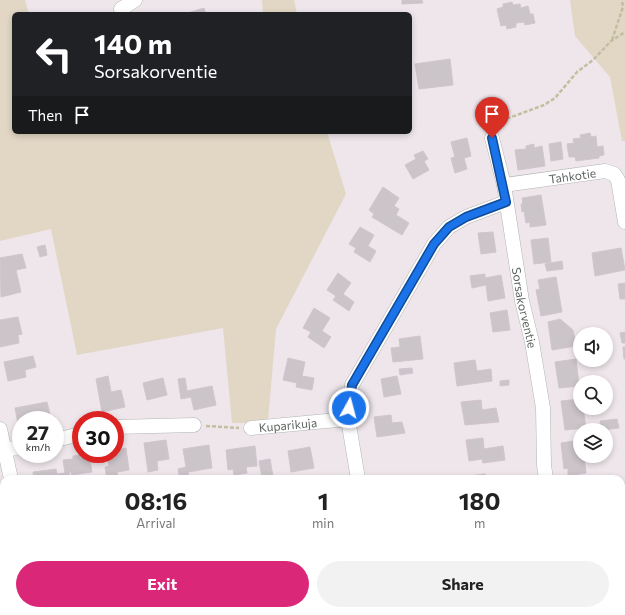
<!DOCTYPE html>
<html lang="en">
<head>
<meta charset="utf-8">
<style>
	:root { --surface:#fff; --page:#f2f2f2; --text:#222; --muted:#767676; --accent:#db2777 }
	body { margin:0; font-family:Commissioner,sans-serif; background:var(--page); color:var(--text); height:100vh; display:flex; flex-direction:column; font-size:15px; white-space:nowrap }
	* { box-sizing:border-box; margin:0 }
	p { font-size:13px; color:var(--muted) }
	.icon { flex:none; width:22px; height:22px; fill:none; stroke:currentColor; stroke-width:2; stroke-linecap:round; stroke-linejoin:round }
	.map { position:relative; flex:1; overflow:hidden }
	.drawer { position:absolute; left:0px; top:475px; width:625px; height:140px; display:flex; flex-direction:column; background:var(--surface); border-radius:12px 12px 0 0; box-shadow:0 2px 6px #0003 }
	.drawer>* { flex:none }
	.top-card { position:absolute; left:12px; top:12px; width:400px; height:122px; border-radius:6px; box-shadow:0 2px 6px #0003; background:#202124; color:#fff; overflow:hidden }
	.controls { position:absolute; left:573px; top:327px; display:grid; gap:8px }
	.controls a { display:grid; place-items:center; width:40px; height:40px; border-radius:50%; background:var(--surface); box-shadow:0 2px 6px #0003; font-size:20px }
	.speed { position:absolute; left:12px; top:411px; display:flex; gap:8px; font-size:20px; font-weight:700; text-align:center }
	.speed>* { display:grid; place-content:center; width:52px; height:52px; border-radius:50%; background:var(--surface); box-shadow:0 2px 6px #0003; line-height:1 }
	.speed small { font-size:10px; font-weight:400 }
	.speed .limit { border:6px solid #d22; background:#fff; color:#111 }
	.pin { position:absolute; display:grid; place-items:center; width:34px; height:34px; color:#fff; margin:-41px -17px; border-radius:50% 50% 50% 0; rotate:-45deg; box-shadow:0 0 4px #0007 }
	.pin .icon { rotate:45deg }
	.me { position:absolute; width:44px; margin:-22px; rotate:7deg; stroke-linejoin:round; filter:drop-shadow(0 0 3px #0008) }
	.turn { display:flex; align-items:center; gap:14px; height:84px; padding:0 16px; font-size:18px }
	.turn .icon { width:52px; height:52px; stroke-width:2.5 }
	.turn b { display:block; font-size:28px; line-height:34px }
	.then { display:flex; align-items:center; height:38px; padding:0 16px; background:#0003; gap:8px; font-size:15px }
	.eta { display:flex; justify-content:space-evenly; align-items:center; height:68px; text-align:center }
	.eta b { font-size:24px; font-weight:700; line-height:28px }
	.cta { display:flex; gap:8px; margin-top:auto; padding:8px 16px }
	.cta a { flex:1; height:46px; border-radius:24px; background:var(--accent); color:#fff; font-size:16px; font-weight:700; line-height:46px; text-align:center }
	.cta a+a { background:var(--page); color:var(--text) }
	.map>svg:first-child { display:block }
	.green { fill:#e2d7c5 }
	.building { fill:#cbc4c9; stroke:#d2c5ce }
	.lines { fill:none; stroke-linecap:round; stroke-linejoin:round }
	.minor-casing { stroke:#b1b6b2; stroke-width:15 }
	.path { stroke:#c2be9f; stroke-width:2.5; stroke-dasharray:4 2; stroke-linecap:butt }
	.minor { stroke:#fff; stroke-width:14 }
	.route-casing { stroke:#114b97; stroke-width:10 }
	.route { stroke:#1a73e8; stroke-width:7 }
	.labels { text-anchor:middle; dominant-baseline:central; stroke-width:3; stroke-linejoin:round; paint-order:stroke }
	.street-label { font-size:12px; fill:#5d645e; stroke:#fff }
</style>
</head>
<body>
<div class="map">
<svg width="625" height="615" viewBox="0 0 625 615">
	<rect width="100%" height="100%" fill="#eee6eb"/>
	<!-- green -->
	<g class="green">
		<polygon points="0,0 25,0 29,14 14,14 14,132 327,132 346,194 276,329 268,421 251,423 232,423 223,328 77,355 51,229 0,241"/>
		<polygon points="262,0 294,0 297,14 263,14"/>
		<polygon points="570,0 625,0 625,141 622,141 610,77 575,36"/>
	</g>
	<!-- building -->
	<g class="building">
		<polygon points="402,0 422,0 423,3 402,4"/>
		<polygon points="512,2 513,5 520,4 521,8 528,6 530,14 533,14 535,23 525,25 524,22 516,23 516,27 507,29 506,25 501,26 497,9 503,7 503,4"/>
		<polygon points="204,8 206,14 185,14"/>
		<polygon points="450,59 453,85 419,89 415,64"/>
		<polygon points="590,133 591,137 596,136 597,147 603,146 604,155 599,156 599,158 576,161 575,157 569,157 567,144 574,143 573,139 581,138 580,135"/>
		<polygon points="467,138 471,156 464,158 467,169 455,173 451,158 455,157 451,142"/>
		<polygon points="561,142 563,159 551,161 549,144"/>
		<polygon points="534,144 534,148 542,146 545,166 518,170 515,150 526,149 526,146"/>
		<polygon points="423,151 428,159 424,161 429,170 413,179 405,165 416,159 414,155"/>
		<polygon points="383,187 399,198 394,206 399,209 396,215 409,223 402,235 372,217 374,214 369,210"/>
		<polygon points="541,195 546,225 530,227 530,222 526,223 524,211 522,212 521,204 523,204 522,198"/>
		<polygon points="360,227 374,235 368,246 376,251 370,262 354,252 356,248 349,244"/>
		<polygon points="493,232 496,252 481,254 478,233"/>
		<polygon points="548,238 551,262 534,264 531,240"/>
		<polygon points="45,245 47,255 40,257 37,247"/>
		<polygon points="621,248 625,270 595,276 592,253"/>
		<polygon points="22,254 26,268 16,270 21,292 1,297 0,258"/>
		<polygon points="562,261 563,269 547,271 545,264"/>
		<polygon points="338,273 351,283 343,294 354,302 349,311 333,300 336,296 327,290"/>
		<polygon points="485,274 485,278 501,275 505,298 488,301 486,285 472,288 470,276"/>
		<polygon points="556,277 562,312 541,316 536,290 540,289 538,280"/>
		<polygon points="625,283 625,299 620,299 618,284"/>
		<polygon points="314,308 330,318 322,331 331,337 324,348 308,337 311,332 303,328"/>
		<polygon points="507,310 510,330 493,332 490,313"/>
		<polygon points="18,317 22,334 18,335 19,343 0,347 0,320"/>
		<polygon points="560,319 573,330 576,346 552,350 548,322"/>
		<polygon points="625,332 625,343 622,343 620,333"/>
		<polygon points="420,336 423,359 393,362 391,348 400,347 399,339"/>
		<polygon points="623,347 625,347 625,359 624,359"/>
		<polygon points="33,356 36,367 25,370 26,377 8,381 4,362"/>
		<polygon points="288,358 305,362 302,376 314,378 312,390 296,387 297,383 283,380"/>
		<polygon points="576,359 579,386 559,388 555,362"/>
		<polygon points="475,360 477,371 491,369 492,381 457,386 454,363"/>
		<polygon points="412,368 413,373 400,375 399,369"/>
		<polygon points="108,376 111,392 121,390 125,407 102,412 96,379"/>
		<polygon points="397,376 401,394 384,397 381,379"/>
		<polygon points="163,378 167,395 147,400 143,383"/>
		<polygon points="185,378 187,391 212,386 216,405 194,410 191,397 181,399 178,379"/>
		<polygon points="509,380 509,385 500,386 500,381"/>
		<polygon points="580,399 580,408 583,408 586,428 565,430 561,401"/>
		<polygon points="481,400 482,410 496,408 499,422 465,425 461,402"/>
		<polygon points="47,402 50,414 36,417 37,420 21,420 21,429 19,429 15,408"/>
		<polygon points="391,415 392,423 402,422 405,433 377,437 374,417"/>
		<polygon points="617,419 619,428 601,430 600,421"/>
		<polygon points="483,438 484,449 503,446 505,460 483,463 482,459 469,461 466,440"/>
		<polygon points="166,440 169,459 157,461 158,470 148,472 144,443"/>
		<polygon points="580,440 580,456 584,456 586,473 568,476 568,468 564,469 561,443"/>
		<polygon points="209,445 212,468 188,472 189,479 180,479 178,469 186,467 183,449"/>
		<polygon points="255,446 257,466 246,467 247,473 234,475 233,469 228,470 226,450"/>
		<polygon points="310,447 314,468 291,472 288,451"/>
		<polygon points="126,448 129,470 117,472 118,479 107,479 105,467 109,466 107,454 115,454 115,450"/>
		<polygon points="89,454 92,472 72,475 71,472 69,472 70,479 34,479 33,472 56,469 57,474 65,473 63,460 73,459 73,456"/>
		<polygon points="270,459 273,476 262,478 259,461"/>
		<polygon points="485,474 486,479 470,479 470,476"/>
		<polygon points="610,475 610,479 595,479 595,478"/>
		<polygon points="0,519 2,519 4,534 4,538 0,539"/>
		<polygon points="625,581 625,615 622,615 621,582"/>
		<polygon points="283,611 284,615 259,615"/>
		<rect x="396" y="611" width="19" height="4"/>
		<polygon points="434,611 447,611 448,615 434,615"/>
		<polygon points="483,611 510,611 510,612 484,615"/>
	</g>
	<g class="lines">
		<defs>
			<g id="minor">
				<polyline points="121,9 135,0"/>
				<path id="s1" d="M492,138L504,185L522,301L532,342L543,408L544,465L546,479"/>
				<path id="s2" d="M504,185L605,171L614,174L618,180L625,222"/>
				<polyline points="115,427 194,425"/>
				<path id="s3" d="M251,428L348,419"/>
				<polyline points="0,429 11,479"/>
				<polyline points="55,440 81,434"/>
				<polyline points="5,450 21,447"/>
				<polyline points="358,479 348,419 352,385 434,244 449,227 466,217 506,202"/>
				<polyline points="0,551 4,550"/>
				<polyline points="621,563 625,562"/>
				<polyline points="9,611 28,615"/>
				<polyline points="379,611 379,615"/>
				<polyline points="569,611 569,615"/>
				<polyline points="97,615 125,611"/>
			</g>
		</defs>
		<!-- minor casing -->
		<use href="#minor" class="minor-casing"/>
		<!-- path -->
		<g class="path">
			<polyline points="612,40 623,7 622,0"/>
			<polyline points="498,127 506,119 544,105 555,98 577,72 593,60 611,41 625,32"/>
			<polyline points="206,426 239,428"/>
		</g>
		<!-- minor -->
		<use href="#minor" class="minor"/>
	</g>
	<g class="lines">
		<defs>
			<polyline id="route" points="349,408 352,385 434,244 449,227 466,217 506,202 492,138"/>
		</defs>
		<!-- route casing -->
		<use href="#route" class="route-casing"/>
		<!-- route -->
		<use href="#route" class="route"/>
	</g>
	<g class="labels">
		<!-- street labels -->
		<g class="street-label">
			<text stroke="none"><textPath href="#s2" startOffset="69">Tahkotie</textPath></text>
			<text stroke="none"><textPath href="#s1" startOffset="173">Sorsakorventie</textPath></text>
			<text stroke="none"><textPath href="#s3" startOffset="37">Kuparikuja</textPath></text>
		</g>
	</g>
</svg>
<div class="controls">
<a><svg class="icon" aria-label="sound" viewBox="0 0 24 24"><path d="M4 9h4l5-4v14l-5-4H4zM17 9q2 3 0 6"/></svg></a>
<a><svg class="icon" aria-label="search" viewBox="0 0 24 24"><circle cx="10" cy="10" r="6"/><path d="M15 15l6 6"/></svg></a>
<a><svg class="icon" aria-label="layers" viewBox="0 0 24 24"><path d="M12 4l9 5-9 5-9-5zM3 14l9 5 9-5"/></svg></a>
</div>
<div class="speed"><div>27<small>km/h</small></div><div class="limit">30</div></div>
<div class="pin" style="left:492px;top:138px;background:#d93025"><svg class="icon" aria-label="arrive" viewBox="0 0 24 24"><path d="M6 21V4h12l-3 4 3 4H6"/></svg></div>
<svg class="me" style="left:349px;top:408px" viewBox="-20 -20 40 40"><circle r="17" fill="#1a73e8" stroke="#fff" stroke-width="3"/><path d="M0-11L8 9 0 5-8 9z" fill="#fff"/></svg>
<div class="top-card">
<div class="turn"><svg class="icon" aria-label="left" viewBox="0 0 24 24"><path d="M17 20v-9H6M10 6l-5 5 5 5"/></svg><div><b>140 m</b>Sorsakorventie</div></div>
<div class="then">Then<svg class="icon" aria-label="arrive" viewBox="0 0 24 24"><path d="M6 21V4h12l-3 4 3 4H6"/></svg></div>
</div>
<section class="drawer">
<div class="eta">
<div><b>08:16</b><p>Arrival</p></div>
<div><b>1</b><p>min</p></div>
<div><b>180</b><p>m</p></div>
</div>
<div class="cta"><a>Exit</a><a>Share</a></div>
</section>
</div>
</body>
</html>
